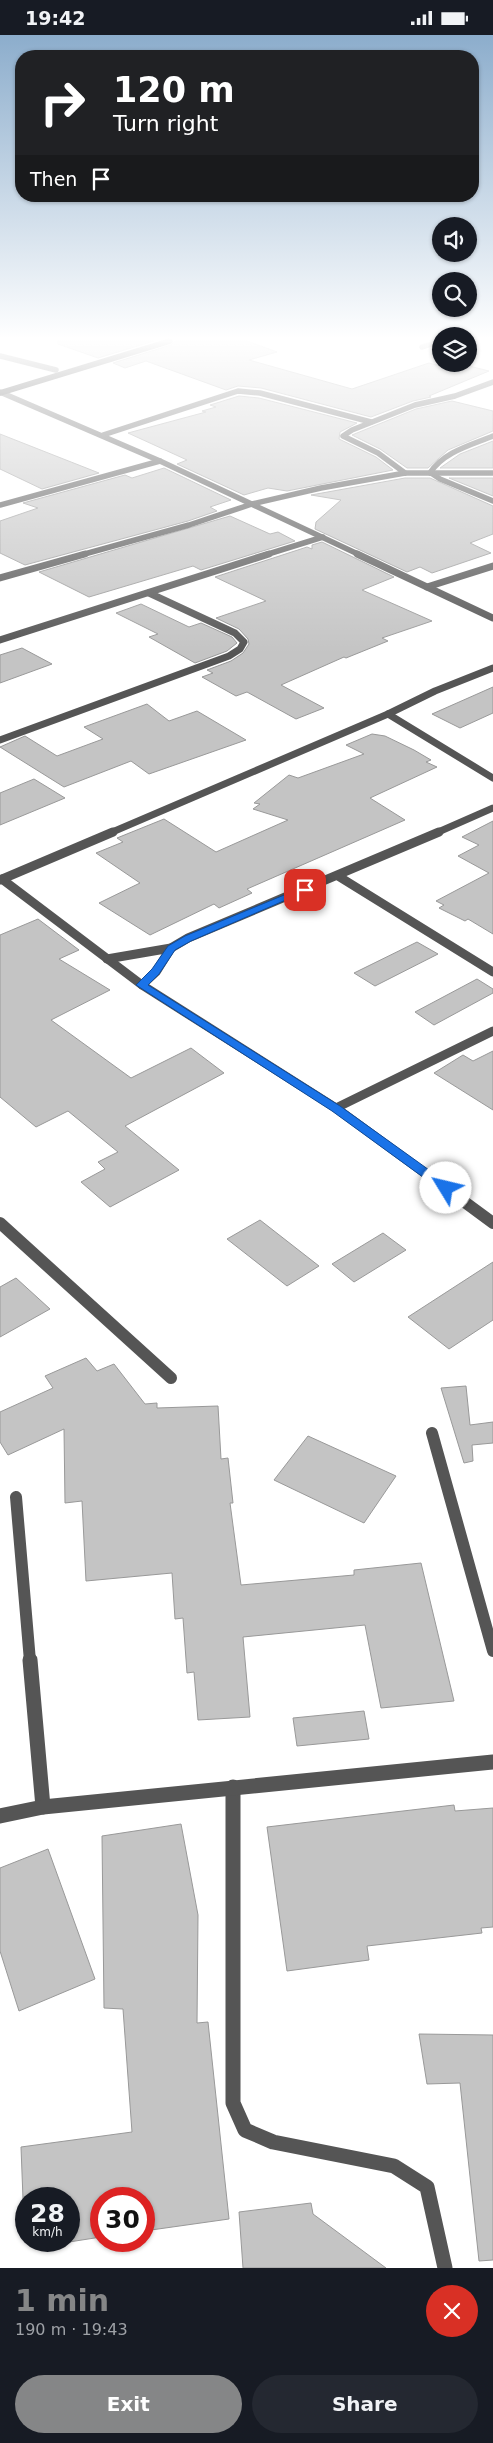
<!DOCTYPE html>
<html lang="en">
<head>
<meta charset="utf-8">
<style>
	:root { --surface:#171b24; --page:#242831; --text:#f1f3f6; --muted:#9ea1a6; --accent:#858687 }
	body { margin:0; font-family:"DejaVu Sans",sans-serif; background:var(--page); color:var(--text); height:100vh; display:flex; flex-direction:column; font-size:19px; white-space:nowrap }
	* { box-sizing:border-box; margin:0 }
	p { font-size:16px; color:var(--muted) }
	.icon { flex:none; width:28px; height:28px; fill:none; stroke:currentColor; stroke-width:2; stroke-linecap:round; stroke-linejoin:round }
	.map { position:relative; height:2233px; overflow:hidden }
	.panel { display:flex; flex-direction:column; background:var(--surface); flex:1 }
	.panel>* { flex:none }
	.guide { position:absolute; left:15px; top:15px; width:464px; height:152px; border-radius:20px; box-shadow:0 1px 4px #0004; background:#202124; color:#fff; overflow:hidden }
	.buttons { position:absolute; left:432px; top:182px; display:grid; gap:10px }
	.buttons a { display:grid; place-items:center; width:45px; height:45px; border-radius:50%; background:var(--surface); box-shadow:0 1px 4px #0004; font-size:25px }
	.speed { position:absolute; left:15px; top:2152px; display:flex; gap:10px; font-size:25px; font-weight:700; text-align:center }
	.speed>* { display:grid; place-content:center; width:65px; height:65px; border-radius:50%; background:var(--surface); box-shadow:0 1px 4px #0004; line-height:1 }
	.speed small { font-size:12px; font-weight:400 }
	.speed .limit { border:8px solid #d22; background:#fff; color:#111 }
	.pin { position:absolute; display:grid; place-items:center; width:42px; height:42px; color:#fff; margin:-21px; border-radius:10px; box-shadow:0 2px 8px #0006 }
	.me { position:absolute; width:55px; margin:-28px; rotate:306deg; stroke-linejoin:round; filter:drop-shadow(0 0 4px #0008) }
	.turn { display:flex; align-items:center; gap:18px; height:105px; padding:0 15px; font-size:22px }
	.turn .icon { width:65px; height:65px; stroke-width:2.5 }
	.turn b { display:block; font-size:35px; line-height:42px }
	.then { display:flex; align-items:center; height:48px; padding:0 15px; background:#0003; gap:10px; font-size:19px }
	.round { display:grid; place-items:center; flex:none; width:52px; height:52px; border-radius:26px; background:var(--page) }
	.headline { display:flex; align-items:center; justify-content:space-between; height:85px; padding:0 15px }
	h1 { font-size:30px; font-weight:700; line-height:38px; color:var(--accent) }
	.button { display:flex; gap:10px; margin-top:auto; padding:10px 15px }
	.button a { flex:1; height:58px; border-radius:30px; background:var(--accent); color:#fff; font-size:20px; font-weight:700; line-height:58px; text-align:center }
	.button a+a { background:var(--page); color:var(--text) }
	.status { display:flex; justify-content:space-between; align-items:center; height:35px; padding:0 25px; background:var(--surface); direction:ltr }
	.status svg { height:14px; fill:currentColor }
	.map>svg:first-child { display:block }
	.building { fill:#c4c4c4; stroke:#999 }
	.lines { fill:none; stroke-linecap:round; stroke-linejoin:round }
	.lane { stroke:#555; stroke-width:5.5 }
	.street-far4 { stroke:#555; stroke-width:5.5 }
	.street-far3 { stroke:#555; stroke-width:7 }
	.street-far2 { stroke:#555; stroke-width:9 }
	.street-far1 { stroke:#555; stroke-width:12 }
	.street { stroke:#555; stroke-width:15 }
	.secondary { stroke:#222; stroke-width:5.5 }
	.route { fill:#1a73e8; stroke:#114b97 }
</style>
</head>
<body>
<div class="status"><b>19:42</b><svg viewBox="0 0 49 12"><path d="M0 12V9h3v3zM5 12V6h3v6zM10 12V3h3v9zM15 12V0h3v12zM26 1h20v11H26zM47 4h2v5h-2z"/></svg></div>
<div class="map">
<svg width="493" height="2233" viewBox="0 0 493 2233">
	<rect width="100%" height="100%" fill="#fff"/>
	<!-- building -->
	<g class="building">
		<polygon points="58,306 154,306 98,323 58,309"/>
		<polygon points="175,306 247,306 277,317 249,325 352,354 429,328 436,330 441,327 461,329 489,336 429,361 431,362 413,366 371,382 261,353 238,351 226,355 146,326 125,333 113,328 171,310"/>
		<polygon points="239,361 259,363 357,388 340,397 339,404 376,422 393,435 287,456 268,453 244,460 177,429 187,425 128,398 206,377 202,376 216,372 210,370"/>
		<polygon points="452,366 493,376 493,396 448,415 428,433 407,433 380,414 352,400 416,374"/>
		<polygon points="0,399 99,438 42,454 0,434"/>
		<polygon points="493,406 493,433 440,433 460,419"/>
		<polygon points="164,433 231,465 210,472 217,476 188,486 25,530 0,518 0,486 38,473 23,468 125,440 132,443"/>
		<polygon points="405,443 430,443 493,471 493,499 470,508 491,518 432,538 420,532 407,537 315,494 316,487 341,465 311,460"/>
		<polygon points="449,443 493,443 493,461"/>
		<polygon points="230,481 270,499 278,497 295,506 201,535 193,531 89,562 39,537"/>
		<polygon points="322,507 394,542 362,555 432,586 382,603 388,606 346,623 344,622 281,650 324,673 296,684 247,657 236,661 202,642 213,638 207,635 231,626 243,618 249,609 248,604 239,594 216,583 266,566 215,542 307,512 312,514 312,510"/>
		<polygon points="141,569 189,592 201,588 232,602 237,608 227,616 195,628 149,602 158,599 116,578"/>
		<polygon points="22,613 52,629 0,648 0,620"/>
		<polygon points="493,652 493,678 460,693 432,679"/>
		<polygon points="147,669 169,686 197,676 246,705 149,739 131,726 64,752 0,712 25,701 57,721 103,704 84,692"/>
		<polygon points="372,699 385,701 414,715 431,725 426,727 437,732 370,763 405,785 247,854 252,858 219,873 214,869 150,900 99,868 140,848 96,818 123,807 117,803 164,784 216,817 288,785 253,774 260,769 254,768 289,740 298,743 364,719 346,710"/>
		<polygon points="34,744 65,763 0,790 0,758"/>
		<polygon points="493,786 493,899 468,884 465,886 439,873 444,870 436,866 489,838 458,821 479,810 462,802"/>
		<polygon points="38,884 79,915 59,924 110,955 51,985 131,1043 191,1013 224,1038 125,1091 179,1135 110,1172 81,1147 105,1134 98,1127 118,1117 68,1076 36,1092 0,1062 0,900"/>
		<polygon points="417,907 438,919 375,951 354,938"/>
		<polygon points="477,944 493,954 493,958 434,990 415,977"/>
		<polygon points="493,1016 493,1075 434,1038 463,1020 473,1026"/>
		<polygon points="260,1185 319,1231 287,1251 227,1204"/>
		<polygon points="383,1198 406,1215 354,1247 332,1229"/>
		<polygon points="493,1227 493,1285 449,1314 408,1282"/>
		<polygon points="16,1243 50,1274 0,1302 0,1252"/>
		<polygon points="86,1323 97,1336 114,1329 145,1369 157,1368 157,1373 218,1371 221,1424 228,1423 233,1468 230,1468 241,1550 354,1540 354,1535 421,1528 454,1666 381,1673 365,1590 243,1602 250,1682 198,1685 194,1637 187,1638 183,1583 175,1584 172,1538 86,1546 82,1466 65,1468 64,1394 8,1420 0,1407 0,1377 53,1353 45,1341"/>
		<polygon points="466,1351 470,1390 493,1387 493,1408 472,1410 473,1426 464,1428 441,1353"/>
		<polygon points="308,1401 396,1441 364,1488 274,1445"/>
		<polygon points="364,1676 369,1704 297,1711 293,1683"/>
		<polygon points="454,1770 455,1776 493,1773 493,1892 481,1893 482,1898 367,1911 369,1925 287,1936 267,1792"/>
		<polygon points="181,1789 198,1880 197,1988 208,1987 229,2184 144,2196 144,2164 101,2164 101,2202 69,2207 69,2164 23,2164 21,2112 132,2097 123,1974 104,1973 102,1801"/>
		<polygon points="48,1814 95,1944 19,1976 0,1916 0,1833"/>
		<polygon points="419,1999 493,2000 493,2225 479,2226 460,2048 427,2049"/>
		<polygon points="311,2168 313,2179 386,2233 243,2233 239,2177"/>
	</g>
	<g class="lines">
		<!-- lane -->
		<path class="lane" d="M430,438C443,417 471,410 493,401"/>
		<!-- street-far4 -->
		<g class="street-far4">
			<polyline points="422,312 441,306"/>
			<polyline points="0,321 56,335"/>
			<polyline points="0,357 160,426 360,520"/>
			<polyline points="103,400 238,356 260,358 371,387"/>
			<polyline points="405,438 378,418 343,401 352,395 415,370 455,361 493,347"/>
			<polyline points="431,438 440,444 493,466"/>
			<polyline points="0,470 160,426"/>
			<polyline points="81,520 189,490 252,469 321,453 405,438 493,438"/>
			<polyline points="265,520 323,502"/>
		</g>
		<!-- street-far3 -->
		<g class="street-far3">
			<polyline points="357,519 493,583"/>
			<polyline points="0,543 85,519"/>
			<polyline points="427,552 493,531"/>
			<polyline points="0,605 269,519"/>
			<polyline points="388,679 493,743"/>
			<polyline points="0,705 229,621 240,614 244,607 235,598 149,558"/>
			<polyline points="110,798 388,679 435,656 493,633"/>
			<polyline points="436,798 493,773"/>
		</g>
		<!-- street-far2 -->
		<g class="street-far2">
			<polyline points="338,841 493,937"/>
			<polyline points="2,844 142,950 336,1073 452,1158"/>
			<polyline points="0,845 113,797"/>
			<polyline points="107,924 171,913 188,903 439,797"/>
			<polyline points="142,950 156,937 171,913"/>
			<polyline points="336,1073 493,996"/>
		</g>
		<!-- street-far1 -->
		<g class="street-far1">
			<polyline points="451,1157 493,1188"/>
			<polyline points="0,1188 171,1343"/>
			<polyline points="432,1398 493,1616"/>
			<polyline points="16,1462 30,1626"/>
		</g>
		<!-- street -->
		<g class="street">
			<polyline points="30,1625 43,1772"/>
			<polyline points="233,1752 233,2068 245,2095 273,2107 394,2131 427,2152 445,2233"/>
			<polyline points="0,1781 43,1772 493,1727"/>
		</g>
		<!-- secondary -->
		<polyline class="secondary" points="0,358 170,306"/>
	</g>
	<!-- sky -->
	<linearGradient id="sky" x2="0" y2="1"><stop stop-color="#8cadcc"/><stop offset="0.49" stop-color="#fff"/><stop offset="1" stop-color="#fff" stop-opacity="0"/></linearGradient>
	<rect width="493" height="619" fill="url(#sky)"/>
	<!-- route -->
	<polygon class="route" points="301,853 309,855 191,906 175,915 159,939 148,950 340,1071 450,1150 450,1156 442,1156 332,1076 136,950 152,934 168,911 185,901"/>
</svg>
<div class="buttons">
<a><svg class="icon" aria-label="sound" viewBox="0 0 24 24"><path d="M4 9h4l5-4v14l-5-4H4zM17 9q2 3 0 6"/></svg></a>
<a><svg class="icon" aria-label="search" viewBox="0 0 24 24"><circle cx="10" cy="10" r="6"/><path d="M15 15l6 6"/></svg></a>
<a><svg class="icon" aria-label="layers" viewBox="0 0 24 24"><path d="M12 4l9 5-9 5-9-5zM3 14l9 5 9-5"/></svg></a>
</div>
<div class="speed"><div>28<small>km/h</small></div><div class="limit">30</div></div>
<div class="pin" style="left:305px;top:855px;background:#d93025"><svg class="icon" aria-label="arrive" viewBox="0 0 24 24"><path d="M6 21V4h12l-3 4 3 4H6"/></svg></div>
<svg class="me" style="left:446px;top:1153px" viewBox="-20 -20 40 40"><circle r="19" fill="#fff"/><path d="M0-13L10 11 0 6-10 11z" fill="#1a73e8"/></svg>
<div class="guide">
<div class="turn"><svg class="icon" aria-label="right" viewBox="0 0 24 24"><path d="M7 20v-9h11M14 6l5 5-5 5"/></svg><div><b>120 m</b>Turn right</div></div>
<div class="then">Then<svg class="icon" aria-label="arrive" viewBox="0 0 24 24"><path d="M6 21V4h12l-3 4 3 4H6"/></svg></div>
</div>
</div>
<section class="panel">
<div class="headline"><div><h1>1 min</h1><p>190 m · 19:43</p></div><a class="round" style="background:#d93025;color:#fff"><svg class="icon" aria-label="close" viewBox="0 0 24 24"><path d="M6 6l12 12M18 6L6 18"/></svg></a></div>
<div class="button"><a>Exit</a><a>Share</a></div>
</section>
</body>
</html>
